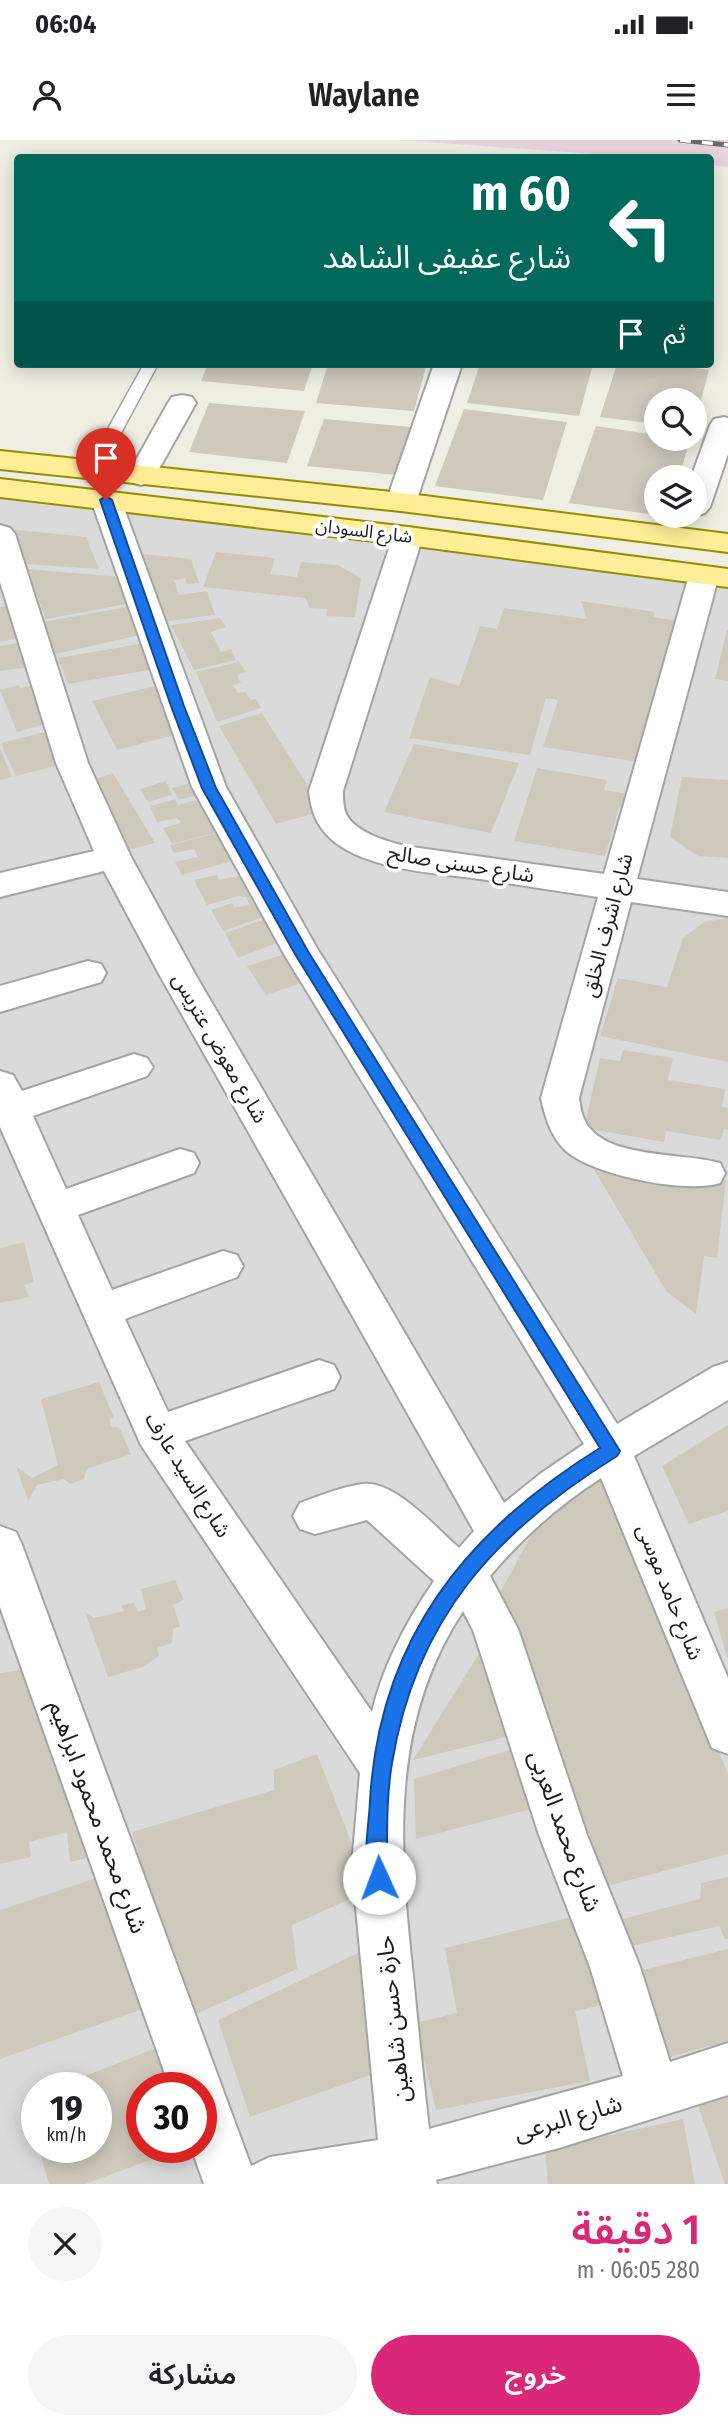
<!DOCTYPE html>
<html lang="ar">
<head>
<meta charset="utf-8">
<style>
	:root { --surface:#fff; --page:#f6f6f6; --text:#202124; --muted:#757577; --accent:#db2777 }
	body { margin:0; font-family:"Fira Sans Condensed","Noto Sans Arabic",sans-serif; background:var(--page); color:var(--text); direction:rtl; height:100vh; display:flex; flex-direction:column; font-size:26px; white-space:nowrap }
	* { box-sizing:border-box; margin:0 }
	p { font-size:23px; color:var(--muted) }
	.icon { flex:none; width:38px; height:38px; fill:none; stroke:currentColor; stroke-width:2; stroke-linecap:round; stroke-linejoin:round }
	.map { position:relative; height:2044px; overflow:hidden; direction:ltr }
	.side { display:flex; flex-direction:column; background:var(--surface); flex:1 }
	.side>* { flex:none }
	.banner { position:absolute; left:14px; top:14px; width:700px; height:214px; border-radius:7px; box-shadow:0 4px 18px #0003; direction:rtl; background:#00695c; color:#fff; overflow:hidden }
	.fabs { position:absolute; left:644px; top:248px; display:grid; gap:14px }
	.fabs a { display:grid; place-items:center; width:63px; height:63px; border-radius:50%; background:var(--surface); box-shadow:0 4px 18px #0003; font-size:35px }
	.speed { position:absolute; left:21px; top:1932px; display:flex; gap:14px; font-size:35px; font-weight:700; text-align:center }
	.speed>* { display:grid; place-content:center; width:91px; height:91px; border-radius:50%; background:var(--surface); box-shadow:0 4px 18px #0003; line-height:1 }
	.speed small { font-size:18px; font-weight:400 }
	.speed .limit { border:10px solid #d22; background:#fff; color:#111 }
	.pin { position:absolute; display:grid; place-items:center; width:60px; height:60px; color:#fff; margin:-72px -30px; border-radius:50% 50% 50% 0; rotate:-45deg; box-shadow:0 0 7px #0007 }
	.pin .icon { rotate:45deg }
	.me { position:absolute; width:77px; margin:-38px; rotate:358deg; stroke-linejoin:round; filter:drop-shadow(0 0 5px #0008) }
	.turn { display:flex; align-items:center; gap:24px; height:147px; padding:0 28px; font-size:32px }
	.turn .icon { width:91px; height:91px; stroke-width:2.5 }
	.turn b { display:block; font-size:49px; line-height:60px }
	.then { display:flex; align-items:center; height:66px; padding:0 28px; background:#0003; gap:14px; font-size:26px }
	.round { display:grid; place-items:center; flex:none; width:74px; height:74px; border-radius:37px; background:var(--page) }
	.headline { display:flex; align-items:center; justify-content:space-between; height:119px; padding:0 28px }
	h1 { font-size:42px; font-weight:600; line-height:52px; color:var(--accent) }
	.cta { display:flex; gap:14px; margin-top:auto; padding:14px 28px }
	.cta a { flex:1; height:80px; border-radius:42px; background:var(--accent); color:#fff; font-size:28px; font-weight:600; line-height:80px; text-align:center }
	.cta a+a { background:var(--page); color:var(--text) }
	.status { display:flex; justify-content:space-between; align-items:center; height:49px; padding:0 35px; background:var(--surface); direction:ltr }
	.status svg { height:19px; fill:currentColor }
	header { display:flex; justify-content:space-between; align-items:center; height:91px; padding:0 28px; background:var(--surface); font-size:32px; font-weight:600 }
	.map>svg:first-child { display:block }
	.residential { fill:#dbdada; fill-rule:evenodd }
	.industrial { fill:#e8d4df }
	.building { fill:#cfc9bc }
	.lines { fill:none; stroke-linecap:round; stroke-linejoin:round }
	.lane-casing { stroke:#a4a4a4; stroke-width:3 }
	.street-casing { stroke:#a4a4a4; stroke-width:4 }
	.primary-casing { stroke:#968d00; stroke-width:4 }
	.lane { fill:#fff; fill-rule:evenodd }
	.street { fill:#fff; fill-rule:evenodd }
	.primary { fill:#ffee97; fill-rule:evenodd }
	.rail-casing { stroke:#6b6b6b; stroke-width:5 }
	.rail { stroke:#fff; stroke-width:3.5; stroke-dasharray:11; stroke-linecap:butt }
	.route { fill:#1a73e8; stroke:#114b97; stroke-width:2 }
	.labels { text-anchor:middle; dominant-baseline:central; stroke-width:7; stroke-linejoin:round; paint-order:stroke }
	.far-street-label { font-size:18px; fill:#1d1d1d; stroke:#fff }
	.street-label { font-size:21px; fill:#1d1d1d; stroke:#fff }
	.near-street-label { font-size:24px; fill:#1d1d1d; stroke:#fff }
</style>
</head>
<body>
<div class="status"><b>06:04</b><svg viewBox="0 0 49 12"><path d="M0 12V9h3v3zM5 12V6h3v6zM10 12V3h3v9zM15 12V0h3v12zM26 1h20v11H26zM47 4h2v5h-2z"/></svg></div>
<header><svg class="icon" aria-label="menu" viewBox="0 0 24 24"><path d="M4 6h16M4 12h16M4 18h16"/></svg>Waylane<svg class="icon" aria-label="person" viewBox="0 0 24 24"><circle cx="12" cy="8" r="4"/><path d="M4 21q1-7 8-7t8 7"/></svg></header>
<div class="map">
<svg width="728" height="2044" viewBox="0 0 728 2044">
	<rect width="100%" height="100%" fill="#efeee2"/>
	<!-- residential -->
	<path class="residential" d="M0,353L728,444V2044H0ZM37,1948H96V2007H37ZM142,1948H201V2007H142Z"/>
	<!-- industrial -->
	<polygon class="industrial" points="398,0 728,0 728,27 711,25 710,18 638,17"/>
	<!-- building -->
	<g class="building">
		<polygon points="208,224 313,224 304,251 201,241"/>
		<polygon points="328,224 422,224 426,226 414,271 316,263"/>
		<polygon points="480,224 593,224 579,276 467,263"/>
		<polygon points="617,224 664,224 709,230 696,279 695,261 656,261 656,284 600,277"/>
		<polygon points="209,263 305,271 287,323 189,312"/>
		<polygon points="464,269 567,282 543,360 435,346"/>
		<polygon points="324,279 411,287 396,335 307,326"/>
		<polygon points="596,286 656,295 656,299 690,299 679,338 656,338 656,375 569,363"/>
		<polygon points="0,388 86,397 99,429 11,423"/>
		<polygon points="216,412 275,418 270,434 297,437 301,422 338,425 361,438 355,477 326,476 327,469 310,468 305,458 203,447"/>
		<polygon points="143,414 191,419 199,443 187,444 185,438 174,440 179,455 207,451 215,475 163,482"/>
		<polygon points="27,429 121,437 132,463 46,479"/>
		<polygon points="581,461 655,472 653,477 688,483 646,623 543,607 558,560 546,558 530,615 409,598 430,537 459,546 480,486 497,489 504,468 587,479"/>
		<polygon points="15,464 27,497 0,502 0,467"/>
		<polygon points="133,466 144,494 56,514 43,482"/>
		<polygon points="220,478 226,487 211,492 221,512 231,509 236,520 194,530 171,485"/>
		<polygon points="727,490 728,490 728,541 715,539"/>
		<polygon points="23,502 30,527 0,531 0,506"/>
		<polygon points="145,503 155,529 68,544 58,518"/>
		<polygon points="239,522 246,532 237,535 241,543 233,545 238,553 245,552 250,560 256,559 261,568 217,582 196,532"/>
		<polygon points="41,543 55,581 17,592 0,550 18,545 21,548"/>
		<polygon points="164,544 182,593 117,610 92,561"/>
		<polygon points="262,573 324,671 276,684 219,586"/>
		<polygon points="53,590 70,622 16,636 1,603"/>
		<polygon points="414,604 519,623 491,693 384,672"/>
		<polygon points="0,608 12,637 0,640"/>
		<polygon points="537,628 607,640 604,650 635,655 630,669 619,667 605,716 514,701"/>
		<polygon points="113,633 155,703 116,713 85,643"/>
		<polygon points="682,637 728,640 728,718 698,716 670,697"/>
		<polygon points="166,641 172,655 148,662 140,649"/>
		<polygon points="192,643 209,652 179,660 172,648"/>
		<polygon points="210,656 231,689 172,704 163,688 181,683 177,678 157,682 150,666 175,659 178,665"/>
		<polygon points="230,690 246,717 182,735 175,722 198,717 194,709 174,713 170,705"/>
		<polygon points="217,735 219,740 243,735 275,773 223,791 211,770 232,763 235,767 250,765 246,757 239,756 207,765 194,740"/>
		<polygon points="277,775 290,798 238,818 225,793"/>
		<polygon points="728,778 728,922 600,896 618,838 667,847 683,798 704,782"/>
		<polygon points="295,811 314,839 266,855 247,826"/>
		<polygon points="623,910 673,918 668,940 725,949 722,967 728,968 728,990 724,989 721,1000 666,991 664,1002 584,988 600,918 620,921"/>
		<polygon points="589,1021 726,1040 717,1118 704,1116 696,1174 666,1151"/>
		<polygon points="24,1102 34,1142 24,1145 29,1157 0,1163 0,1108"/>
		<polygon points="99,1242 114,1278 109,1279 111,1287 119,1287 131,1314 87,1329 84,1339 70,1344 64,1339 37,1345 28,1361 16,1326 32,1338 58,1325 41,1259"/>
		<polygon points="728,1285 728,1371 689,1384 662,1326"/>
		<polygon points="604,1326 728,1634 728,1714 588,1751 497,1458 549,1363"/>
		<polygon points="175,1440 184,1460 173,1465 180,1486 173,1489 172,1503 157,1508 159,1516 143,1527 108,1537 85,1472 94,1478 124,1471 121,1465 134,1463 138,1472 146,1469 141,1449"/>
		<polygon points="728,1468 728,1517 727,1517 714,1472"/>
		<polygon points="490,1496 526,1592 413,1620"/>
		<polygon points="44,1527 108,1713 70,1722 67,1692 29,1702 31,1717 0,1724 0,1533"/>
		<polygon points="531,1604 546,1665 416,1699 414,1639"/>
		<polygon points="317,1614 370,1750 292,1785 297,1829 187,1878 132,1692 274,1650 274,1630"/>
		<polygon points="111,1733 157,1864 0,1919 0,1770"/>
		<polygon points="728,1737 728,1799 725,1799 719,1786 614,1810 603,1784 700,1759 701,1743"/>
		<polygon points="588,1773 615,1862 575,1871 590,1941 436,1970 415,1883 457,1873 445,1808"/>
		<polygon points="728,1809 728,1901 651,1922 631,1833"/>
		<polygon points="362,1811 385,1930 250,1977 218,1880"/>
		<polygon points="156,1908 173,1948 142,1948 142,2007 183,2008 85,2044 49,2044 38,2007 96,2007 96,1948 55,1948"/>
		<polygon points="728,1942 728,2044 725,2044 694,1954"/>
		<polygon points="37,1955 37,1999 36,2000 24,1960"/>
		<polygon points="683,1979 695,2044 548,2044 545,2010"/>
	</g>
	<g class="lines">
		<defs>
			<polygon id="lane" points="144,224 158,224 101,330 99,333 87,333 85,330"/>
			<g id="street">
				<polygon points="434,224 462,224 416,362 411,368 401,371 391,368 386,362"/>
				<polygon points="182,255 192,257 196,263 155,336 151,342 141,345 131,342 127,336 168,263 172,257"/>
				<polygon points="724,277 728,278 728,314 710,367 705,373 695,376 695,338 691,338 710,285 714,279"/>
				<path d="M106,351L116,354L121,360L226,647L318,810L617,1284L713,1227L728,1222V1260L634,1316L728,1538V1614L712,1608L601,1338C559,1365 522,1398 490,1436L518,1489L587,1695L640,1827L670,1922L728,1903V1955L559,2008L436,2040L437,2044H204L191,2007H201V1948H170L0,1467V1386L16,1392L22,1405L251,2026L270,2017L378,2000L354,1747L353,1713L360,1633L141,1305L0,987V931L13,935L22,951L134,914L147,918L153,927L147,936L33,976L66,1049L180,1009L194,1013L199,1023L194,1033L78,1075L112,1150L223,1111L237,1115L243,1126L237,1137L125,1179L168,1272L319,1220L334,1225L340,1237L334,1249L185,1301L372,1572C383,1526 407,1480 434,1441L367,1380L315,1394L300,1389L293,1376L300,1363C319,1356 341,1347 362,1344C394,1339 436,1388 459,1408L474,1391L159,834L104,731L0,757V733L94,711L56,623L0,442V385L10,388L15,394L88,623L131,717L195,834L504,1363L540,1334L584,1304L284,814L192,647L91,360L96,354ZM463,1471L473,1490L539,1695L590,1827L623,1936L429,1989C423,1938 418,1887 413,1836C399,1708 389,1584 463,1471Z"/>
				<path d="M408,387L418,390L423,396L343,651C343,658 343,667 346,674C356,693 386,701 405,706L604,734L689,435L693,429L704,426L715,429L719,435L637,739L728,752V776L631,762L579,958C580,965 581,973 584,979C602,1020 683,1012 720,1023L725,1033L720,1043C685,1054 593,1035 566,1011C551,997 545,977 541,958L598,757C559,751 520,745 480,739C436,733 366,730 331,699C316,685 311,670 309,651L393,396L398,390Z"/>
				<polygon points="88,821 101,824 106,833 101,842 0,872 0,846"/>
			</g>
			<g id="primary">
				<polygon points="0,311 401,353 728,394 728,412 401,371 0,329"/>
				<polygon points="0,339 408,387 728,429 728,447 408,405 0,357"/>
			</g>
		</defs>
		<!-- lane casing -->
		<use href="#lane" class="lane-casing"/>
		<!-- street casing -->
		<use href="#street" class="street-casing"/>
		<!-- primary casing -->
		<use href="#primary" class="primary-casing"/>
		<!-- lane -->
		<use href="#lane" class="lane"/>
		<!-- street -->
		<use href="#street" class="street"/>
		<!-- primary -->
		<use href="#primary" class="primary"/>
		<defs>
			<polyline id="rail" points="680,0 728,5"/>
		</defs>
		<!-- rail casing -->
		<use href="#rail" class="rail-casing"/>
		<!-- rail -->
		<use href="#rail" class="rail"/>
	</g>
	<!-- route -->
	<path class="route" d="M106,356L112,360L184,566L216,648L309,813L620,1311L617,1316C496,1391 416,1478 392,1623C387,1652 387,1685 387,1714C387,1725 391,1735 386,1745L379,1748L372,1745C361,1721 369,1687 370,1661C379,1499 466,1391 600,1308L295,814L202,648L171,566L100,360Z"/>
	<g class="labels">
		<!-- far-street labels -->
		<g class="far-street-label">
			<text transform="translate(364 391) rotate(7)">شارع السودان</text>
		</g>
		<!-- street labels -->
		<g class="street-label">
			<text transform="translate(461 724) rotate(9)">شارع حسنى صالح</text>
			<text transform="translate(607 785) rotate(-75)">شارع اشرف الخلق</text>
			<text transform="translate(220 908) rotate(60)">شارع معوض عتريس</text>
			<text transform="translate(188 1335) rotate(58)">شارع السيد عارف</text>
			<text transform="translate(670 1452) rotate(68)">شارع حامد موسى</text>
		</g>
		<!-- near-street labels -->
		<g class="near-street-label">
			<text transform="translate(98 1677) rotate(70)">شارع محمد محمود ابراهيم</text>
			<text transform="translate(565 1691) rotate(70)">شارع محمد العربى</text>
			<text transform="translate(393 1879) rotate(-96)">حارة حسن شاهين</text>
			<text transform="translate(568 1978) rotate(-16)">شارع البرعى</text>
		</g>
	</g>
</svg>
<div class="fabs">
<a><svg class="icon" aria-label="search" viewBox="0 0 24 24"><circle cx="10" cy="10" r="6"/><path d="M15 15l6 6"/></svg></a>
<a><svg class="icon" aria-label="layers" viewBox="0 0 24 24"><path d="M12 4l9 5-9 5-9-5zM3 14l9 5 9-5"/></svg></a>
</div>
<div class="speed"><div>19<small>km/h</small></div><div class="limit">30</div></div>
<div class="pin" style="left:106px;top:360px;background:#d93025"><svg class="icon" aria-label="arrive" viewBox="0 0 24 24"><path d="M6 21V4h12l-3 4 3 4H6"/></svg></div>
<svg class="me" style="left:379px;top:1738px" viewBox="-20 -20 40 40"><circle r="19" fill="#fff"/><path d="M0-13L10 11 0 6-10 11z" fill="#1a73e8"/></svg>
<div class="banner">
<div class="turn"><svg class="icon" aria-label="left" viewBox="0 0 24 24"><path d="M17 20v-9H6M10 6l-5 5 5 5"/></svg><div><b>60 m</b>شارع عفيفى الشاهد</div></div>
<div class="then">ثم<svg class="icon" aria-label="arrive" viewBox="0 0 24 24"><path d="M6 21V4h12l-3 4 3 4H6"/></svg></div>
</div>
</div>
<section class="side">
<div class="headline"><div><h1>1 دقيقة</h1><p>280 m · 06:05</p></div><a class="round"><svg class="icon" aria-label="close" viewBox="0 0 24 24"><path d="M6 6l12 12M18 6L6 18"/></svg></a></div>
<div class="cta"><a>خروج</a><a>مشاركة</a></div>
</section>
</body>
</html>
